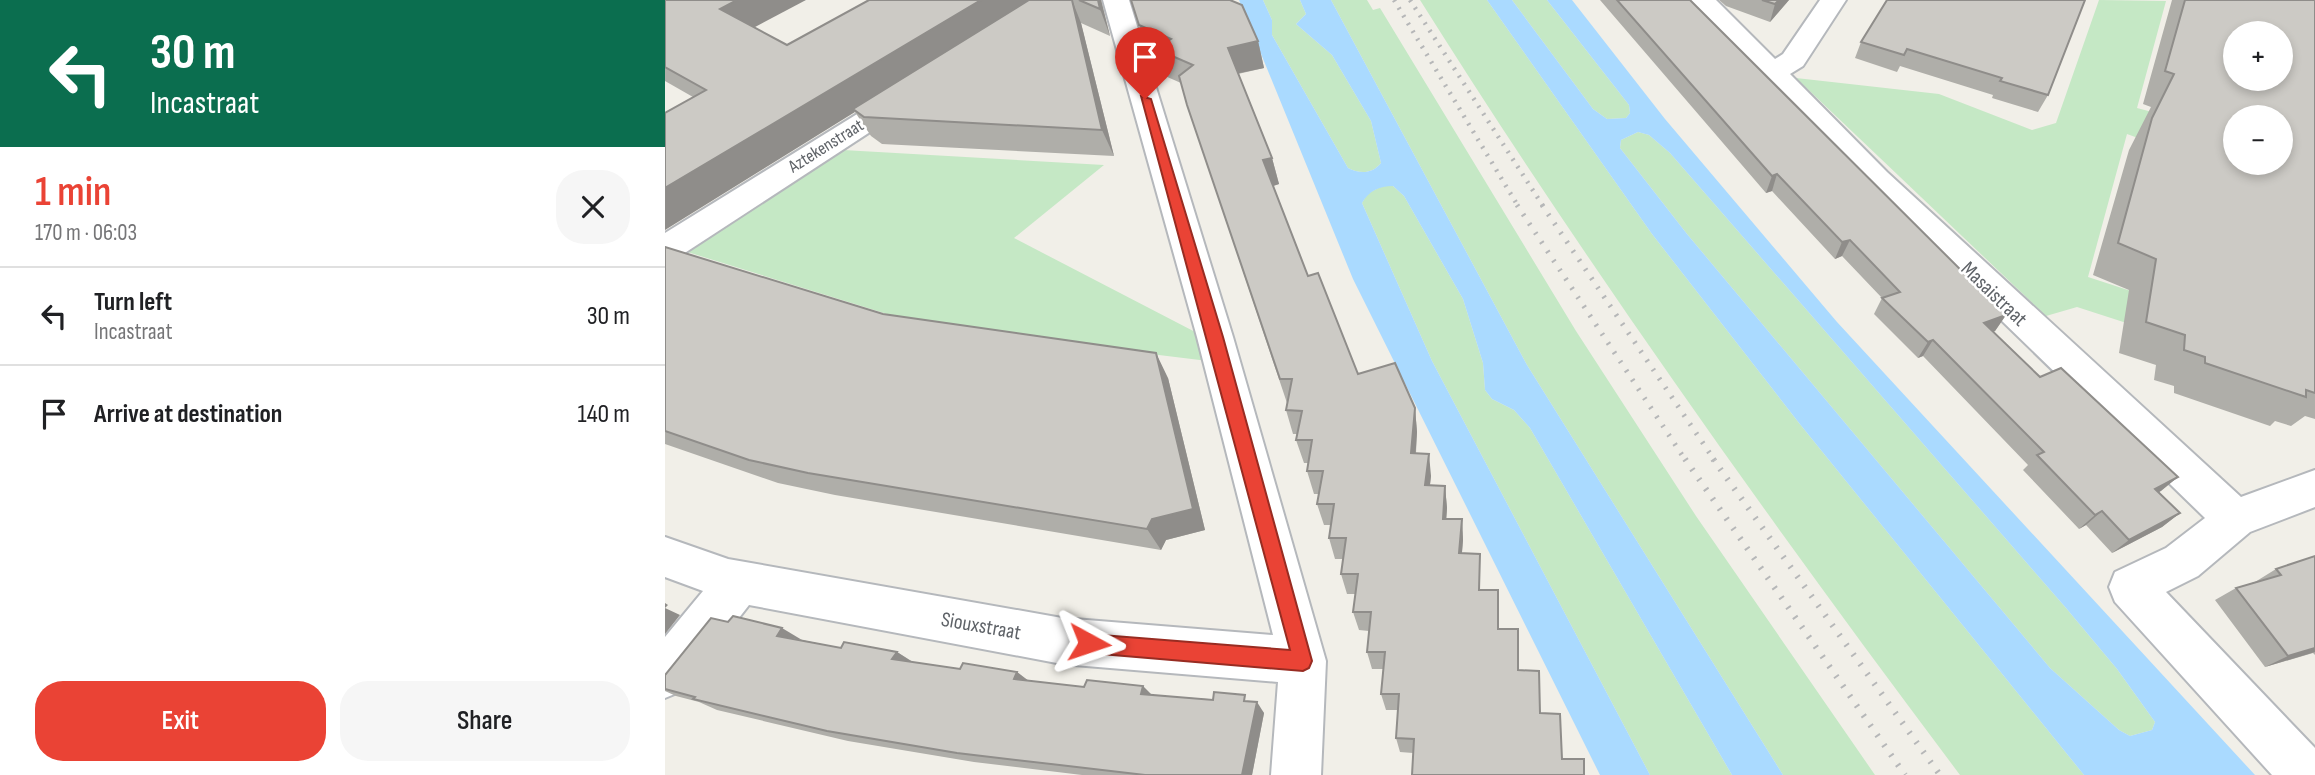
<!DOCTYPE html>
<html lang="en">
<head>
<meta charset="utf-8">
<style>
	:root { --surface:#fff; --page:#f6f6f6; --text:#202124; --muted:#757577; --line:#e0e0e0; --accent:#ea4335 }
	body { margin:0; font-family:"Sofia Sans Condensed",sans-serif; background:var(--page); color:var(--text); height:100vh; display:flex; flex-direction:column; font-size:26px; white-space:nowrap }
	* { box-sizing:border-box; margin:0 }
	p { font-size:23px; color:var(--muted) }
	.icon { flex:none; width:38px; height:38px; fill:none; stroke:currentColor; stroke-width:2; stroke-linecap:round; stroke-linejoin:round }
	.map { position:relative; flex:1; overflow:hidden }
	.side { display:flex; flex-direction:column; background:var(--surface); width:665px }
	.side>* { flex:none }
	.guide { background:#0b6e4f; color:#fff; overflow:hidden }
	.buttons { position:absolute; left:1558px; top:21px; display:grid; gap:14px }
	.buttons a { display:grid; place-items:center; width:70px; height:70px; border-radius:50%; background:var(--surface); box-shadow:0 4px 10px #0003; font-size:35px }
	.pin { position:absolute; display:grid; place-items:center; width:60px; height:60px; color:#fff; margin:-72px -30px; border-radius:50% 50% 50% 0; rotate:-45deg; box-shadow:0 0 7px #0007 }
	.pin .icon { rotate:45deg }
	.me { position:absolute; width:77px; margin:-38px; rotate:95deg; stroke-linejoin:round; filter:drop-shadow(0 0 5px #0008) }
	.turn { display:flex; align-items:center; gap:24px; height:147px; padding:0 35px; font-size:32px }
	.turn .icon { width:91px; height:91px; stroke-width:2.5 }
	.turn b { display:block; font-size:49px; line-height:60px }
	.round { display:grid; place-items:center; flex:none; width:74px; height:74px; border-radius:28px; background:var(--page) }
	.summary { display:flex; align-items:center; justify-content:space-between; height:119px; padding:0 35px }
	h1 { font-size:42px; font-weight:600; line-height:52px; color:var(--accent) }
	.button { display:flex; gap:14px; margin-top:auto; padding:14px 35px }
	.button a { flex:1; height:80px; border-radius:28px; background:var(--accent); color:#fff; font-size:28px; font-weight:600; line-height:80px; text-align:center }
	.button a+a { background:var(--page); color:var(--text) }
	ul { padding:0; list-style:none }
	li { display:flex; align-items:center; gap:21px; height:98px; padding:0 35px; border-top:2px solid var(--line) }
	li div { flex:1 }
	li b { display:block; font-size:26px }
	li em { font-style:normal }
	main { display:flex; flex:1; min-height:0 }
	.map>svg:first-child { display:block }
	.green { fill:#c5e8c5 }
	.water { fill:#aadaff; fill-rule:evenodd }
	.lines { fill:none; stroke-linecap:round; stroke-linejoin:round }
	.minor-casing { stroke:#b5b8bc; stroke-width:4 }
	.minor { fill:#fff; fill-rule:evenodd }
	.rail-far2 { stroke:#b6b7b8; stroke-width:4.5; stroke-dasharray:2 7; stroke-linecap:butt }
	.rail-far1 { stroke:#b6b7b8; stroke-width:5; stroke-dasharray:2 9; stroke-linecap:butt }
	.rail { stroke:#b6b7b8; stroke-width:6; stroke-dasharray:2 10; stroke-linecap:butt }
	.wall { fill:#afaea9 }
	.shaded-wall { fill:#8f8d8a }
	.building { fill:#cccac5; stroke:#8f8d8a; stroke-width:2; fill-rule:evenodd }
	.route { fill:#ea4335; stroke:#982c22; stroke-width:2 }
	.labels { text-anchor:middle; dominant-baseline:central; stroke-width:5; stroke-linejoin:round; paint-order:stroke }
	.far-street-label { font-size:18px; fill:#5f6368; stroke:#fff }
	.street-label { font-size:21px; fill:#5f6368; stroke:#fff }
</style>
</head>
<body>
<main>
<section class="side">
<div class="guide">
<div class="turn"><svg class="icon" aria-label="left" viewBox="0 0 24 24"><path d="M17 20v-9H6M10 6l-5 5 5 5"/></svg><div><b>30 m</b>Incastraat</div></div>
</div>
<div class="summary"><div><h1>1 min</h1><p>170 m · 06:03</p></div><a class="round"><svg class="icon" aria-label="close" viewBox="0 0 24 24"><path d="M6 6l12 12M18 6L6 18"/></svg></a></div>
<ul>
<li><svg class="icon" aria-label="left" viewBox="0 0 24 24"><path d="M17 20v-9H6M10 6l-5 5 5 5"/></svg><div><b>Turn left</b><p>Incastraat</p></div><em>30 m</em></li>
<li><svg class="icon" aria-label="arrive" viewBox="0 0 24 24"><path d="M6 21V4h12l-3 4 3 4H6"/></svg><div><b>Arrive at destination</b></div><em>140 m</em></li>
</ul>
<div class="button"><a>Exit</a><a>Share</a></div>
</section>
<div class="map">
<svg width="1650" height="775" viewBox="0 0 1650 775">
	<rect width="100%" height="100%" fill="#f1efe8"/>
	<!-- green -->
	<g class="green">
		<path d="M598,0H635L641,14L631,24L667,55L706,121L716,163C707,174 695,174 683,168L607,35V20Z"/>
		<polygon points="666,0 702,0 708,10 715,8 911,331 1031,516 1210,775 1118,775 862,365"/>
		<path d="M755,0H822L987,234L1134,423L1419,775H1295C1106,523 923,267 755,0Z"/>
		<polygon points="847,0 882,0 964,105 965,113 961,118 942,119 928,109"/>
		<polygon points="1434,0 1501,1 1472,108 1570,134 1570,163 1615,163 1650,203 1462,134 1423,277 1650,351 1650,384 1412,307 1381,316 1131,78 1274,94 1367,130 1391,123"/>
		<polygon points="973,132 984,135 1005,153 1401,608 1452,669 1490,722 1487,730 1465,736 1454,730 1385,668 1022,234 955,148 956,140"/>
		<polygon points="178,150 439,165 349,238 536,335 543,361 264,327 16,250"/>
		<polygon points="717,186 728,186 739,196 798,299 818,363 820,390 827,399 849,410 865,428 1067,775 985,775 767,361 697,203 702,194"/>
	</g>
	<!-- water -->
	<g class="water">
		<path d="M574,0H598L607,20V35L683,168C695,174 707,174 716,163L706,121L667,55L631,24L641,14L635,0H666L862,365L1118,775H1067L865,428L849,410L827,399L820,390L818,363L798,299L739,196L728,186C714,186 704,191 697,203L767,361L985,775H935L688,279Z"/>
		<path d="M822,0H847L928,109L942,119L961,118L965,113L964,105L882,0H907L1000,119L1172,322L1590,775H1419L1134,423L987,234ZM973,132L984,135L1005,153L1401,608L1452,669L1490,722L1487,730L1465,736L1454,730L1385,668L1022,234L955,148L956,140Z"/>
	</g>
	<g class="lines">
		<defs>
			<g id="minor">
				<polygon points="438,0 464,0 568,337 661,661 656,775 606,775 613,682 397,664 84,605 17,691 0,698 0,637 38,591 0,577 0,537 63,559 397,618 608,635 532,337"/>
				<polygon points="1023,0 1051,0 1110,59 1118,54 1155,0 1181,0 1138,66 1125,74 1222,172 1576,497 1650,470 1650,507 1585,532 1533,576 1501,592 1650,748 1650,775 1607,775 1450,602 1444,587 1450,572 1501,548 1540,518 1200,188"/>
				<polygon points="241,87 251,90 256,96 251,102 12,258 0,261 0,233 231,90"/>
			</g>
		</defs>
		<!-- minor casing -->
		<use href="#minor" class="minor-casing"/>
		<!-- minor -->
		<use href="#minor" class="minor"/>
		<!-- rail-far2 -->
		<g class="rail-far2">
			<polyline points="729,0 853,206"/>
			<polyline points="745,0 878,206"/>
		</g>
		<!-- rail-far1 -->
		<g class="rail-far1">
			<polyline points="852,205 1021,461"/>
			<polyline points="877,205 1050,461"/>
		</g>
		<!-- rail -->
		<g class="rail">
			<polyline points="1020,459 1240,775"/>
			<polyline points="1048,459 1275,775"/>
		</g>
	</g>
	<!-- wall -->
	<g class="wall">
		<polygon points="0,0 89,27 122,45 204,0 436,0 445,36 416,23 449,156 217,144 206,136 190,112 28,97 0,81"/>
		<polygon points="466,0 593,41 599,68 573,74 607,158 614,184 608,186 643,276 693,374 750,408 752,432 751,453 766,476 765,485 780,486 782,508 781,519 797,519 798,540 797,553 815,574 748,753 735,752 731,738 733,710 721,710 716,694 718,669 707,669 702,652 704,631 694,630 688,612 691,594 682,594 676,574 678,559 670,559 664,538 666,525 659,525 652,504 654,494 649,494 642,471 643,463 639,463 631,440 632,434 628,434 621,410 622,403 531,131 516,83 500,76 494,56 483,52"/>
		<polygon points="935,0 1025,0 1341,315 1330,331 1328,332 1375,377 1513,477 1494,492 1515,513 1497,527 1447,553 1421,525 1414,529 1358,470 1363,465 1258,356 1253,358 1209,314 1217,298 1177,256 1170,259 1107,191 1101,193"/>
		<polygon points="1054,0 1124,0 1105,22 1061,6"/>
		<polygon points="1222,0 1383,95 1373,112 1327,98 1328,95 1235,66 1232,72 1190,58 1196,42"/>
		<polygon points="1507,0 1650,0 1650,419 1640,416 1626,426 1610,421 1605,426 1509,393 1509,386 1489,380 1491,365 1454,353 1464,290 1428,275 1464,150 1486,107 1478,104"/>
		<polygon points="0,247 218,314 503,378 540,530 501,540 496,550 170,495 113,483 0,444"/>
		<polygon points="1650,556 1650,655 1648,653 1600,667 1550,600 1571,588 1590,582 1611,569"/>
		<polygon points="137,640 176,648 232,652 248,662 295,669 352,672 364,681 487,695 585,702 599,713 587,775 417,775 309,762 183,741 52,710 34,702 11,696 0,691 0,675"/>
	</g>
	<!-- shaded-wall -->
	<g class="shaded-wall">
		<polygon points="72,0 141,0 75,35 55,9"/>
		<polygon points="316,0 372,0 188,109 190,112 0,230 0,188"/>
		<polygon points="407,0 416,23 449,156 437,130"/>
		<polygon points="433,0 436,0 445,36 435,9"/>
		<polygon points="1114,0 1124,0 1105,22 1110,4"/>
		<polygon points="593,41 599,68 570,74 563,48"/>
		<polygon points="607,158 614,184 605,187 598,160"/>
		<polygon points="1112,174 1107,191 1101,193 1107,176"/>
		<polygon points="1185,240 1177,256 1170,259 1177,242"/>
		<polygon points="1341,315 1330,331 1308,340 1319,323"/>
		<polygon points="1268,340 1258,356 1253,358 1263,342"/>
		<polygon points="491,353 503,378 540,530 501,540 496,550 482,529"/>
		<polygon points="750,408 752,432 749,476 746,453"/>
		<polygon points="764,454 766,476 762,507 760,485"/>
		<polygon points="1513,477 1496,491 1473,503 1490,489"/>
		<polygon points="780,486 782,508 780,540 778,519"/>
		<polygon points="1437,511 1421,525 1414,529 1430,515"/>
		<polygon points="1515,513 1497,527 1447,553 1464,540"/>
		<polygon points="797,519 798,540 795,574 794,553"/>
		<polygon points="0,603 3,605 0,608 15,615 0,634"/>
		<polygon points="117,628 137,640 112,636"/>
		<polygon points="1650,648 1650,652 1600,667 1623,656"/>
		<polygon points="232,652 249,663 227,659"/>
		<polygon points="352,672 366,683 349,679"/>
		<polygon points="478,686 489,697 476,694"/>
		<polygon points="592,702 599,713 587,775 577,775"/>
	</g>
	<!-- building -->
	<g class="building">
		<polygon points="0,0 72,0 55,9 122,45 204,0 316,0 0,188 0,113 41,90 0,67"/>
		<polygon points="364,0 407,0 437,130 199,117 188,109"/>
		<polygon points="414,0 433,0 435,9"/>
		<polygon points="466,0 565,0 577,5 593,41 563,48 607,158 598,160 643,276 653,273 693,374 730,363 750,408 746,453 764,454 760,485 780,486 778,519 797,519 794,553 815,554 814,590 833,590 833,629 853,629 853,670 874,671 875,713 895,714 897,759 919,759 919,775 747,775 749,739 731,738 734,694 716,694 720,652 702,652 706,612 688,612 693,574 676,574 681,538 664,538 669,504 652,504 658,471 642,471 647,440 631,440 637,411 621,410 627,379 615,379 522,105 514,76 528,65 491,49 506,39 474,25"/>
		<polygon points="952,0 1025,0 1341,315 1319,323 1375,377 1396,368 1513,477 1490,489 1515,513 1464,540 1437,511 1430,515 1372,455 1379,452 1268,340 1263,342 1217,298 1235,292 1185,240 1177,242 1112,174 1107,176"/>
		<polygon points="1097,0 1114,0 1110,4"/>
		<polygon points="1222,0 1420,0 1383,95 1335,81 1337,78 1242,49 1239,55 1196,42"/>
		<path d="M1520,0H1650V393L1641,390V397L1540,363V357L1519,350L1520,335L1481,322L1491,259L1453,243L1487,118L1509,74L1500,71ZM1570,33H1615V79H1570ZM1570,117H1615V163H1570Z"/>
		<polygon points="0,247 218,314 491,353 528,509 487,519 482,529 143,473 84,460 0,431"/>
		<polygon points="1650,556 1650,648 1623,656 1571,588 1616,575 1611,569"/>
		<polygon points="68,616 117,628 112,636 176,648 179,642 232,652 227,659 295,669 298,663 352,672 349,679 419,687 422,680 478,686 476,694 548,700 549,692 580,695 579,701 592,702 577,775 480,775 292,753 162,731 28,699 30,697 0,689 0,675 46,618 63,622"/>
	</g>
	<!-- route -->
	<polygon class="route" points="476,96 486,99 558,337 647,661 644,668 638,671 424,653 417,650 414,643 417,637 424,634 625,650"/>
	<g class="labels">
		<!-- far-street labels -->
		<g class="far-street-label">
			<text transform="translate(161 146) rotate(-32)">Aztekenstraat</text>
		</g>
		<!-- street labels -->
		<g class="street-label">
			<text transform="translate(1329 294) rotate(44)">Masaistraat</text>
			<text transform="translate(316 626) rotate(10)">Siouxstraat</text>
		</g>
	</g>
</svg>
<div class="buttons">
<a>+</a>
<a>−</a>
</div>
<div class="pin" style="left:480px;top:99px;background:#d93025"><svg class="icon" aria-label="arrive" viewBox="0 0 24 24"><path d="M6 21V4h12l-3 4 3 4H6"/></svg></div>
<svg class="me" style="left:424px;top:643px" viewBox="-20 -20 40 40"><path d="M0-17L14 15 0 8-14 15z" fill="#ea4335" stroke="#fff" stroke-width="4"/></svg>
</div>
</main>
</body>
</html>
